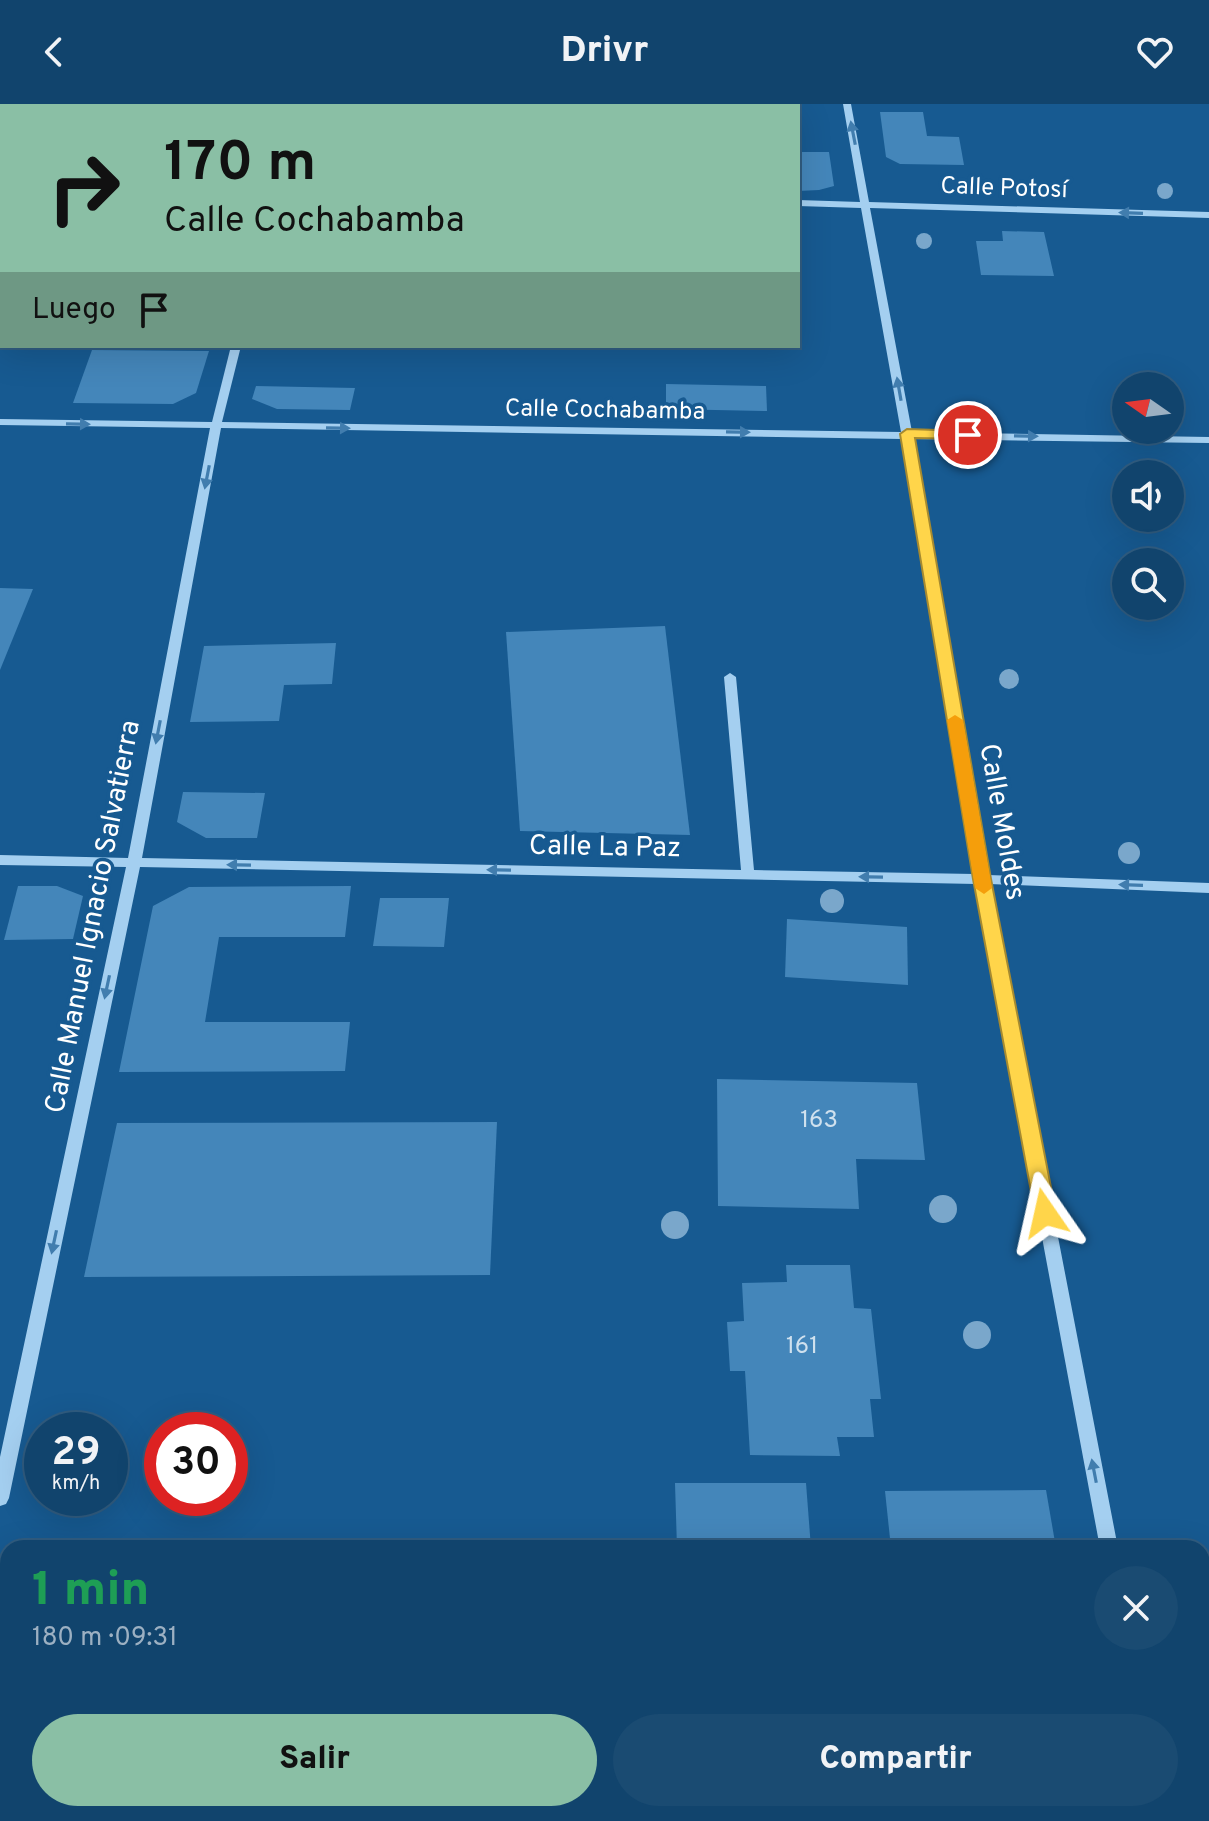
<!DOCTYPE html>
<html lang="es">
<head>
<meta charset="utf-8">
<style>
	:root { --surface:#11446d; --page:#1a4b72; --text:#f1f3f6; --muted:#9cb0c2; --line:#305c80; --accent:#8abfa5 }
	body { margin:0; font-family:Overpass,sans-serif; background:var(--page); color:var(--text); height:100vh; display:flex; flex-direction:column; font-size:30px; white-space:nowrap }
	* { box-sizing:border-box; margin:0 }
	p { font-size:26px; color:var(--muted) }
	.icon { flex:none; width:44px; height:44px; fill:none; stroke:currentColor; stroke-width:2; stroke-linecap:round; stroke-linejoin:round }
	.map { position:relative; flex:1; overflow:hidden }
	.drawer { position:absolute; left:0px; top:1436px; width:1210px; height:282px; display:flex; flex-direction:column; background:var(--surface); border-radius:24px 24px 0 0; box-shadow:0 8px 32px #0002,0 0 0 2px var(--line) }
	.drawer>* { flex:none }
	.guide { position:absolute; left:0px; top:0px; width:800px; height:244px; box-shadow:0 8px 32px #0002,0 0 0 2px var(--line); background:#8abfa5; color:#111; overflow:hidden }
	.needle { width:52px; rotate:284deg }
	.controls { position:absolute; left:1112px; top:268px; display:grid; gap:16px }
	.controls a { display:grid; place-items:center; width:72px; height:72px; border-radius:50%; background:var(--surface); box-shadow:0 8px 32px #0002,0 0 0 2px var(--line); font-size:40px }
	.speed { position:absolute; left:24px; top:1308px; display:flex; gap:16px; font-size:40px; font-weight:700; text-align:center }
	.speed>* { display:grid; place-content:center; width:104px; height:104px; border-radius:50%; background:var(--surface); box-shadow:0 8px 32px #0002,0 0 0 2px var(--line); line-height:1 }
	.speed small { font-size:20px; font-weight:400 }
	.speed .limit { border:12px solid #d22; background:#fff; color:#111 }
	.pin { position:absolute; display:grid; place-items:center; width:68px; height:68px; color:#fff; margin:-34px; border:4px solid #fff; border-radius:50%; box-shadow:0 2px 8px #0007 }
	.me { position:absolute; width:88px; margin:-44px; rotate:349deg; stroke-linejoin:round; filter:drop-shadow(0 0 6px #0008) }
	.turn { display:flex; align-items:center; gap:28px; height:168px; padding:0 32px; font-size:36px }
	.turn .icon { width:104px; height:104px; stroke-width:2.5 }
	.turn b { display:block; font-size:56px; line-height:68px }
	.then { display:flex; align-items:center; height:76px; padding:0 32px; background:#0003; gap:16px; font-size:30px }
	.round { display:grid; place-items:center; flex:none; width:84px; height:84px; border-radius:42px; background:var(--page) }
	.head { display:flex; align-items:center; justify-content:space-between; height:136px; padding:0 32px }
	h1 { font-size:48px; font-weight:800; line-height:60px; color:#1e9e55 }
	.primary-button { display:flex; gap:16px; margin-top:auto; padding:16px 32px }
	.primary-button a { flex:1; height:92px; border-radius:48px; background:var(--accent); color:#111; font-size:32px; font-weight:800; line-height:92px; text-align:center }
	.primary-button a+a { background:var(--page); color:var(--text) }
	header { display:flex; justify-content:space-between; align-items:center; height:104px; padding:0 32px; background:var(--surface); font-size:36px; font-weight:800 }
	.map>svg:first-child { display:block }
	.building { fill:#4486ba }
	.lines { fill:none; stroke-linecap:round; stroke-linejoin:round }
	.minor { fill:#a4cff0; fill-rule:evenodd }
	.tree { fill:#7aa7cb }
	.oneway { fill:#417dae }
	.route { fill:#ffd54a; stroke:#a68a30; stroke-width:2 }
	.slow { fill:#f59e0b }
	.labels { text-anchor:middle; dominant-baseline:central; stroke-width:7; stroke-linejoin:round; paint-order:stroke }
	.far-street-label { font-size:24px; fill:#fff; stroke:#175a91 }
	.number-label { font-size:24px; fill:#d0e1ee }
	.street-label { font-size:28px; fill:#fff; stroke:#175a91 }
</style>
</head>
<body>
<header><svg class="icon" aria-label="back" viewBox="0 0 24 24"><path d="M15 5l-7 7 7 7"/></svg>Drivr<svg class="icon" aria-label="heart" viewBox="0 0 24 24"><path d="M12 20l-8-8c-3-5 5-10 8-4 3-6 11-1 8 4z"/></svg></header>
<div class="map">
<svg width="1209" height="1717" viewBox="0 0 1209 1717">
	<rect width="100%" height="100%" fill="#175a91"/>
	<!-- building -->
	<g class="building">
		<polygon points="880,8 923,8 927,32 959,33 964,61 900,60 886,53"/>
		<polygon points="798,48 829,48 834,82 819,86 798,87"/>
		<polygon points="1002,127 1044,128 1054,172 981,171 976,137 1003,137"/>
		<polygon points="92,246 209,247 196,289 173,300 73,299"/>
		<polygon points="666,280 766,282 767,307 666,305"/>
		<polygon points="256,282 355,284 350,306 277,305 252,295"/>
		<polygon points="0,484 33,485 0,566"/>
		<polygon points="665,522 690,731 520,727 506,528"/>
		<polygon points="336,539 332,580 284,581 279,617 190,618 204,542"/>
		<polygon points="183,688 265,689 257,734 206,734 177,718"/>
		<polygon points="18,782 57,782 83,792 73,835 4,836"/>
		<polygon points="351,782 345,833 219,833 205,918 350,918 345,967 119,968 153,802 189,783"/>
		<polygon points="380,794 449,794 444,843 373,842"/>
		<polygon points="787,815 907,823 908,881 785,873"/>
		<polygon points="717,975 917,979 925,1056 856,1055 859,1105 718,1102"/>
		<polygon points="497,1018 490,1171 84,1173 117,1019"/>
		<polygon points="786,1161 850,1161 854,1204 871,1205 881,1295 870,1295 874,1333 837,1333 840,1352 750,1351 745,1267 730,1267 727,1218 744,1217 742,1179 787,1178"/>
		<polygon points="675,1379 806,1379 811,1444 677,1444"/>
		<polygon points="1046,1386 1056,1444 891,1444 885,1387"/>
		<polygon points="0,1670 8,1670 8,1710 245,1710 244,1717 0,1717"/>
	</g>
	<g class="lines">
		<!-- minor -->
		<g class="minor">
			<rect x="289" y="0" width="8" height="2"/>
			<path d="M843,0H851L869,98L1209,108V114L870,104L912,328L1209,333V339L913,335L988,771L1209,779V789L990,780L1118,1444H1100L976,780L140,763L9,1394L6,1400L0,1402V1353L126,763L0,761V751L128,754L210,324L0,321V315L212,318L231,242H241L222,318L901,328L861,104L798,102V96L860,98ZM221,324L902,335L974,770L754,766L736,573L730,569L724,573L741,766L142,754Z"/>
			<rect x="0" y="65" width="2" height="6"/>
			<polygon points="1150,1710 1170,1710 1171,1717 1151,1717"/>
		</g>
	</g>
	<!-- trees -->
	<g class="tree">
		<circle cx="1165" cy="87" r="8"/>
		<circle cx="924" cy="137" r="8"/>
		<circle cx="1009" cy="575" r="10"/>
		<circle cx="1129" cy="749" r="11"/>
		<circle cx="832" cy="797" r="12"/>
		<circle cx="943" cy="1105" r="14"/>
		<circle cx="675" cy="1121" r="14"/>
		<circle cx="977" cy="1231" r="14"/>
	</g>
	<!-- one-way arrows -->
	<defs><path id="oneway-solid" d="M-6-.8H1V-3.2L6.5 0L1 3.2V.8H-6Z" transform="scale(2)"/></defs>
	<g class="oneway">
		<use href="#oneway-solid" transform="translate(853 29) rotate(-101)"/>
		<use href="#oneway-solid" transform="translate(1131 109) rotate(-178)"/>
		<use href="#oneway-solid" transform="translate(899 285) rotate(-100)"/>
		<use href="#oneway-solid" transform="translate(78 320) rotate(1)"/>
		<use href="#oneway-solid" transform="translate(338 324) rotate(1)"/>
		<use href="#oneway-solid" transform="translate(738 328) rotate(1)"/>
		<use href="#oneway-solid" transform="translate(1026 332) rotate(1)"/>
		<use href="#oneway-solid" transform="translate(207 373) rotate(101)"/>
		<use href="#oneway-solid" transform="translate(158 628) rotate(101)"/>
		<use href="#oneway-solid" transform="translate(239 761) rotate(-179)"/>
		<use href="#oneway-solid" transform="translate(499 766) rotate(-179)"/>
		<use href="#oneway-solid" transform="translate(871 773) rotate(-179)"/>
		<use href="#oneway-solid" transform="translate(1131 781) rotate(-178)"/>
		<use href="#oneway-solid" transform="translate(107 883) rotate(102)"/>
		<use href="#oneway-solid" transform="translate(54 1138) rotate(102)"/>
		<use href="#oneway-solid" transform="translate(1094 1367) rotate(-101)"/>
	</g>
	<!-- route -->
	<polygon class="route" points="907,325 968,327 974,331 968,335 915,334 991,775 1056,1109 1053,1115 1038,1115 1035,1109 973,775 900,330"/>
	<!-- slow -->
	<polygon class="slow" points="955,611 963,616 992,784 984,790 975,784 947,616"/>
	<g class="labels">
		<!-- far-street labels -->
		<g class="far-street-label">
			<text transform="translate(1004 85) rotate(2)">Calle Potosí</text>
			<text transform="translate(605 307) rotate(1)">Calle Cochabamba</text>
		</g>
		<!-- number labels -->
		<g class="number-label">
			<text x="819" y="1017">163</text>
			<text x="802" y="1243">161</text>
		</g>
		<!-- street labels -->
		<g class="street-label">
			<text transform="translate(1001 718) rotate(80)">Calle Moldes</text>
			<text transform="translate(605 744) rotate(1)">Calle La Paz</text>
			<text transform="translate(94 813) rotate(-79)">Calle Manuel Ignacio Salvatierra</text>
		</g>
	</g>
</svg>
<div class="controls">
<a><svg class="needle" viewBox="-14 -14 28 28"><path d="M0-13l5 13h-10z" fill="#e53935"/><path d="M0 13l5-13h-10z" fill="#9cb0c2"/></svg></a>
<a><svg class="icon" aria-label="sound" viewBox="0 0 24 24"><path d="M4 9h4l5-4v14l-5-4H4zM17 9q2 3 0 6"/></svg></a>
<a><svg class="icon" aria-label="search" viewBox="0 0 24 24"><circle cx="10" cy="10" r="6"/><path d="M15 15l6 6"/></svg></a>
</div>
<div class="speed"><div>29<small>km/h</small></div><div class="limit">30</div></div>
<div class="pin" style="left:968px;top:331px;background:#d93025"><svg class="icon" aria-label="arrive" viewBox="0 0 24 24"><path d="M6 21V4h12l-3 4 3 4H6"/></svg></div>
<svg class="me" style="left:1045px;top:1109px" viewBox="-20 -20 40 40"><path d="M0-17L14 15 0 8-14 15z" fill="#ffd54a" stroke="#fff" stroke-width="4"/></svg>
<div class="guide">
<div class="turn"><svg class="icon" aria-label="right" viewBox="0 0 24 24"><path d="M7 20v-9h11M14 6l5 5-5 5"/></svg><div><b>170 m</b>Calle Cochabamba</div></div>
<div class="then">Luego<svg class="icon" aria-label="arrive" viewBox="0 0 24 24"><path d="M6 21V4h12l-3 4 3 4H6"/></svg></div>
</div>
<section class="drawer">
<div class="head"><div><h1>1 min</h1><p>180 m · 09:31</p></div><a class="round"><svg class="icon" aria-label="close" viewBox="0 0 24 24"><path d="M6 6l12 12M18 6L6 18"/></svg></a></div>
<div class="primary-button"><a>Salir</a><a>Compartir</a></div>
</section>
</div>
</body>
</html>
